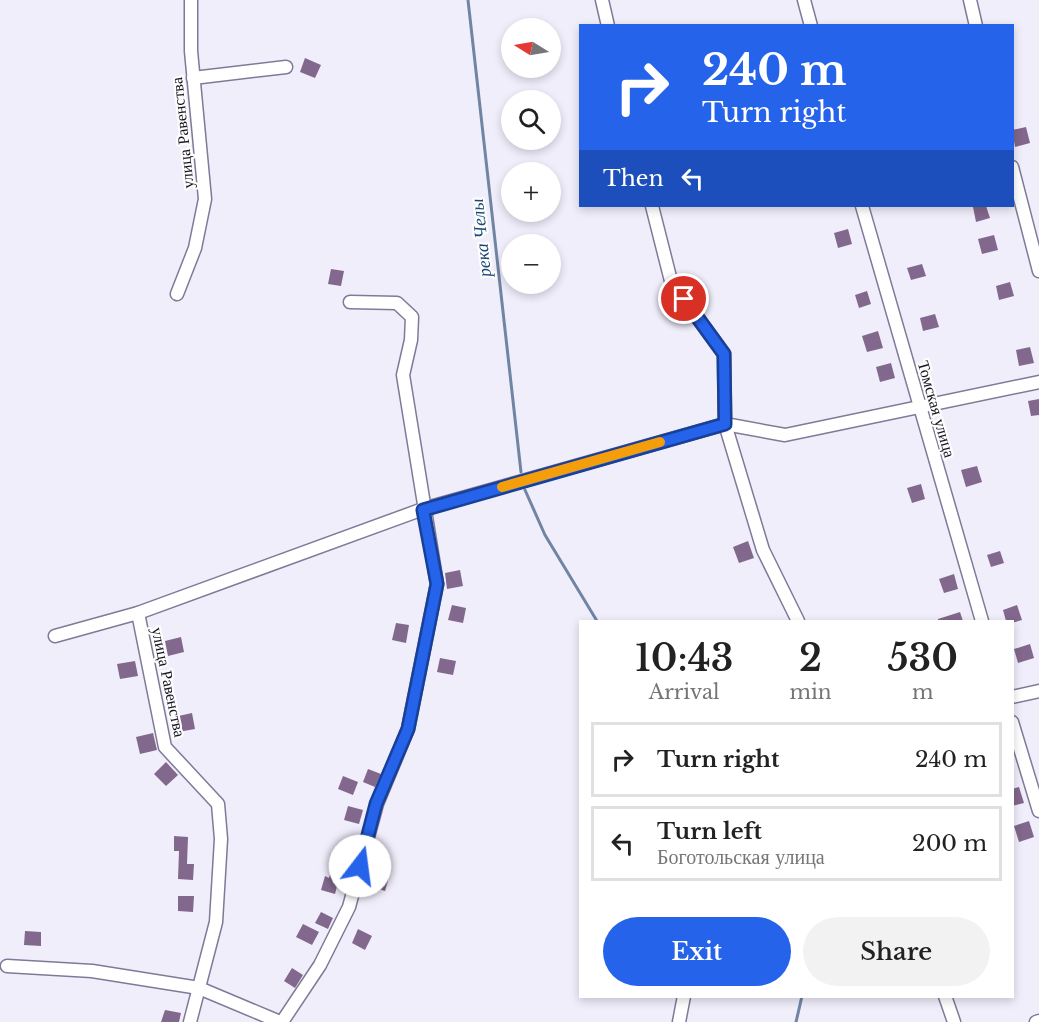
<!DOCTYPE html>
<html lang="en">
<head>
<meta charset="utf-8">
<style>
	:root { --surface:#fff; --page:#f2f2f2; --text:#222; --muted:#767676; --line:#e0e0e0; --accent:#2563eb }
	body { margin:0; font-family:"Libre Baskerville",serif; background:var(--page); color:var(--text); height:100vh; display:flex; flex-direction:column; font-size:22px; white-space:nowrap }
	* { box-sizing:border-box; margin:0 }
	p { font-size:20px; color:var(--muted) }
	.icon { flex:none; width:33px; height:33px; fill:none; stroke:currentColor; stroke-width:2; stroke-linecap:round; stroke-linejoin:round }
	.map { position:relative; flex:1; overflow:hidden }
	.side { position:absolute; left:579px; top:620px; width:435px; height:378px; display:flex; flex-direction:column; background:var(--surface); border-radius:0px; box-shadow:0 3px 9px #0003 }
	.side>* { flex:none }
	.banner { position:absolute; left:579px; top:24px; width:435px; height:183px; border-radius:0px; box-shadow:0 3px 9px #0003; background:#2563eb; color:#fff; overflow:hidden }
	.needle { width:39px; rotate:281deg }
	.fabs { position:absolute; left:501px; top:18px; display:grid; gap:12px }
	.fabs a { display:grid; place-items:center; width:60px; height:60px; border-radius:50%; background:var(--surface); box-shadow:0 3px 9px #0003; font-size:30px }
	.pin { position:absolute; display:grid; place-items:center; width:51px; height:51px; color:#fff; margin:-26px; border:3px solid #fff; border-radius:50%; box-shadow:0 2px 6px #0007 }
	.me { position:absolute; width:66px; margin:-33px; rotate:15deg; stroke-linejoin:round; filter:drop-shadow(0 0 4px #0008) }
	.turn { display:flex; align-items:center; gap:21px; height:126px; padding:0 24px; font-size:27px }
	.turn .icon { width:78px; height:78px; stroke-width:2.5 }
	.turn b { display:block; font-size:42px; line-height:51px }
	.then { display:flex; align-items:center; height:57px; padding:0 24px; background:#0003; gap:12px; font-size:22px }
	.eta { display:flex; justify-content:space-evenly; align-items:center; height:102px; text-align:center }
	.eta b { font-size:36px; font-weight:600; line-height:42px }
	.button { display:flex; gap:12px; margin-top:auto; padding:12px 24px }
	.button a { flex:1; height:69px; border-radius:36px; background:var(--accent); color:#fff; font-size:24px; font-weight:600; line-height:69px; text-align:center }
	.button a+a { background:var(--page); color:var(--text) }
	ul { padding:0; list-style:none }
	li { display:flex; align-items:center; gap:18px; height:75px; margin:0 12px 9px; padding:0 12px; border:3px solid var(--line); border-radius:0px }
	li div { flex:1 }
	li b { display:block; font-size:22px }
	li em { font-style:normal }
	.map>svg:first-child { display:block }
	.lines { fill:none; stroke-linecap:round; stroke-linejoin:round }
	.stream { stroke:#7085a3; stroke-width:3 }
	.building { fill:#82688c }
	.minor-casing { stroke:#807997; stroke-width:15 }
	.minor { stroke:#fff; stroke-width:12 }
	.route-casing { stroke:#184099; stroke-width:15 }
	.route { stroke:#2563eb; stroke-width:10 }
	.slow { stroke:#f59e0b; stroke-width:10 }
	.labels { text-anchor:middle; dominant-baseline:central; stroke-width:4.5; stroke-linejoin:round; paint-order:stroke }
	.street-label { font-size:16px; fill:#16141f; stroke:#fdfdfd }
	.water-label { font-size:18px; font-style:italic; fill:#1c4876; stroke:#fdfdfd }
</style>
</head>
<body>
<div class="map">
<svg width="1039" height="1022" viewBox="0 0 1039 1022">
	<rect width="100%" height="100%" fill="#f1eefc"/>
	<g class="lines">
		<!-- stream -->
		<g class="stream">
			<polyline points="468,0 521,472"/>
			<polyline points="525,490 545,535 597,621"/>
			<polyline points="796,1022 802,996"/>
		</g>
	</g>
	<!-- building -->
	<g class="building">
		<polygon points="305,58 321,65 315,78 300,72"/>
		<polygon points="1026,127 1030,143 1015,147 1012,130"/>
		<polygon points="986,206 990,218 976,222 973,207"/>
		<polygon points="848,229 852,244 838,248 834,233"/>
		<polygon points="994,235 998,250 982,254 978,239"/>
		<polygon points="922,264 926,276 911,280 907,268"/>
		<polygon points="331,269 344,271 341,286 328,284"/>
		<polygon points="1010,282 1014,296 999,300 996,286"/>
		<polygon points="867,291 871,304 859,308 855,295"/>
		<polygon points="935,314 939,327 923,331 920,318"/>
		<polygon points="878,331 883,348 867,352 862,336"/>
		<polygon points="1030,347 1034,363 1019,366 1016,350"/>
		<polygon points="891,363 895,378 880,382 876,367"/>
		<polygon points="1039,399 1039,415 1031,416 1028,401"/>
		<polygon points="977,466 982,482 966,487 961,470"/>
		<polygon points="921,484 925,499 912,503 907,488"/>
		<polygon points="748,541 754,558 739,563 733,547"/>
		<polygon points="1000,551 1004,563 991,567 987,555"/>
		<polygon points="460,570 463,586 447,589 445,573"/>
		<polygon points="954,574 958,589 944,593 939,579"/>
		<polygon points="452,605 466,608 463,623 448,620"/>
		<polygon points="1017,605 1022,620 1012,623 1006,621 1003,610"/>
		<polygon points="960,612 963,621 938,621 938,619"/>
		<polygon points="396,623 409,625 406,643 392,640"/>
		<polygon points="181,637 184,652 168,656 165,641"/>
		<polygon points="1030,644 1034,658 1018,663 1014,649"/>
		<polygon points="440,658 456,661 453,675 437,672"/>
		<polygon points="135,661 138,676 120,679 117,664"/>
		<polygon points="192,713 195,729 178,732 174,717"/>
		<polygon points="153,733 157,750 140,754 136,737"/>
		<polygon points="166,762 178,775 166,786 154,774"/>
		<polygon points="368,769 381,774 375,787 363,782"/>
		<polygon points="343,776 358,782 353,795 338,789"/>
		<polygon points="1019,787 1024,803 1012,806 1012,789"/>
		<polygon points="348,806 363,810 359,824 344,820"/>
		<polygon points="1029,821 1034,837 1019,842 1014,826"/>
		<polygon points="174,836 188,837 187,864 194,864 193,880 178,879 179,851 174,851"/>
		<polygon points="336,855 348,858 344,872 341,871 335,894 321,890 325,876 329,878"/>
		<polygon points="376,874 389,877 385,891 372,887"/>
		<polygon points="178,896 194,896 193,912 178,911"/>
		<polygon points="321,912 333,918 328,929 315,923"/>
		<polygon points="303,924 319,932 312,945 296,937"/>
		<polygon points="358,929 372,936 365,950 352,943"/>
		<polygon points="25,931 41,932 41,946 24,945"/>
		<polygon points="292,968 303,975 295,988 284,981"/>
		<polygon points="165,1010 181,1013 179,1022 161,1022"/>
	</g>
	<g class="lines">
		<defs>
			<g id="minor">
				<polyline points="602,0 608,26"/>
				<polyline points="804,0 811,26"/>
				<polyline points="970,0 976,26"/>
				<polyline points="193,78 286,67"/>
				<polyline points="1012,167 1039,271"/>
				<polyline points="652,206 671,281 724,354 725,424 763,550 798,621"/>
				<polyline points="862,206 982,621"/>
				<polyline points="177,294 195,248 205,199 191,51 191,0"/>
				<polyline points="138,613 165,747 218,804 221,839 216,922 190,1022"/>
				<polyline points="55,636 138,613 423,509 725,424 785,435 1039,382"/>
				<polyline points="1012,697 1039,691"/>
				<polyline points="1012,722 1039,811"/>
				<polyline points="7,966 92,971 199,988 280,1022"/>
				<polyline points="945,996 954,1022"/>
				<polyline points="282,1022 320,965 349,907 377,804 408,729 437,584 403,375 411,340 412,317 397,303 350,302"/>
				<polyline points="679,1022 684,996"/>
				<polyline points="1036,1022 1039,1021"/>
			</g>
		</defs>
		<!-- minor casing -->
		<use href="#minor" class="minor-casing"/>
		<!-- minor -->
		<use href="#minor" class="minor"/>
	</g>
	<g class="lines">
		<defs>
			<polyline id="route" points="360,866 376,804 408,729 437,584 423,510 725,424 724,354 684,299"/>
		</defs>
		<!-- route casing -->
		<use href="#route" class="route-casing"/>
		<!-- route -->
		<use href="#route" class="route"/>
		<!-- slow -->
		<polyline class="slow" points="502,487 660,442"/>
	</g>
	<g class="labels">
		<!-- street labels -->
		<g class="street-label">
			<text transform="translate(182 133) rotate(-96)">улица Равенства</text>
			<text transform="translate(937 409) rotate(74)">Томская улица</text>
			<text transform="translate(169 682) rotate(78)">улица Равенства</text>
		</g>
		<!-- water labels -->
		<g class="water-label">
			<text transform="translate(481 238) rotate(-96)">река Челы</text>
		</g>
	</g>
</svg>
<div class="fabs">
<a><svg class="needle" viewBox="-14 -14 28 28"><path d="M0-13l5 13h-10z" fill="#e53935"/><path d="M0 13l5-13h-10z" fill="#767676"/></svg></a>
<a><svg class="icon" aria-label="search" viewBox="0 0 24 24"><circle cx="10" cy="10" r="6"/><path d="M15 15l6 6"/></svg></a>
<a>+</a>
<a>−</a>
</div>
<div class="pin" style="left:684px;top:299px;background:#d93025"><svg class="icon" aria-label="arrive" viewBox="0 0 24 24"><path d="M6 21V4h12l-3 4 3 4H6"/></svg></div>
<svg class="me" style="left:360px;top:866px" viewBox="-20 -20 40 40"><circle r="19" fill="#fff"/><path d="M0-13L10 11 0 6-10 11z" fill="#2563eb"/></svg>
<div class="banner">
<div class="turn"><svg class="icon" aria-label="right" viewBox="0 0 24 24"><path d="M7 20v-9h11M14 6l5 5-5 5"/></svg><div><b>240 m</b>Turn right</div></div>
<div class="then">Then<svg class="icon" aria-label="left" viewBox="0 0 24 24"><path d="M17 20v-9H6M10 6l-5 5 5 5"/></svg></div>
</div>
<section class="side">
<div class="eta">
<div><b>10:43</b><p>Arrival</p></div>
<div><b>2</b><p>min</p></div>
<div><b>530</b><p>m</p></div>
</div>
<ul>
<li><svg class="icon" aria-label="right" viewBox="0 0 24 24"><path d="M7 20v-9h11M14 6l5 5-5 5"/></svg><div><b>Turn right</b></div><em>240 m</em></li>
<li><svg class="icon" aria-label="left" viewBox="0 0 24 24"><path d="M17 20v-9H6M10 6l-5 5 5 5"/></svg><div><b>Turn left</b><p>Боготольская улица</p></div><em>200 m</em></li>
</ul>
<div class="button"><a>Exit</a><a>Share</a></div>
</section>
</div>
</body>
</html>
